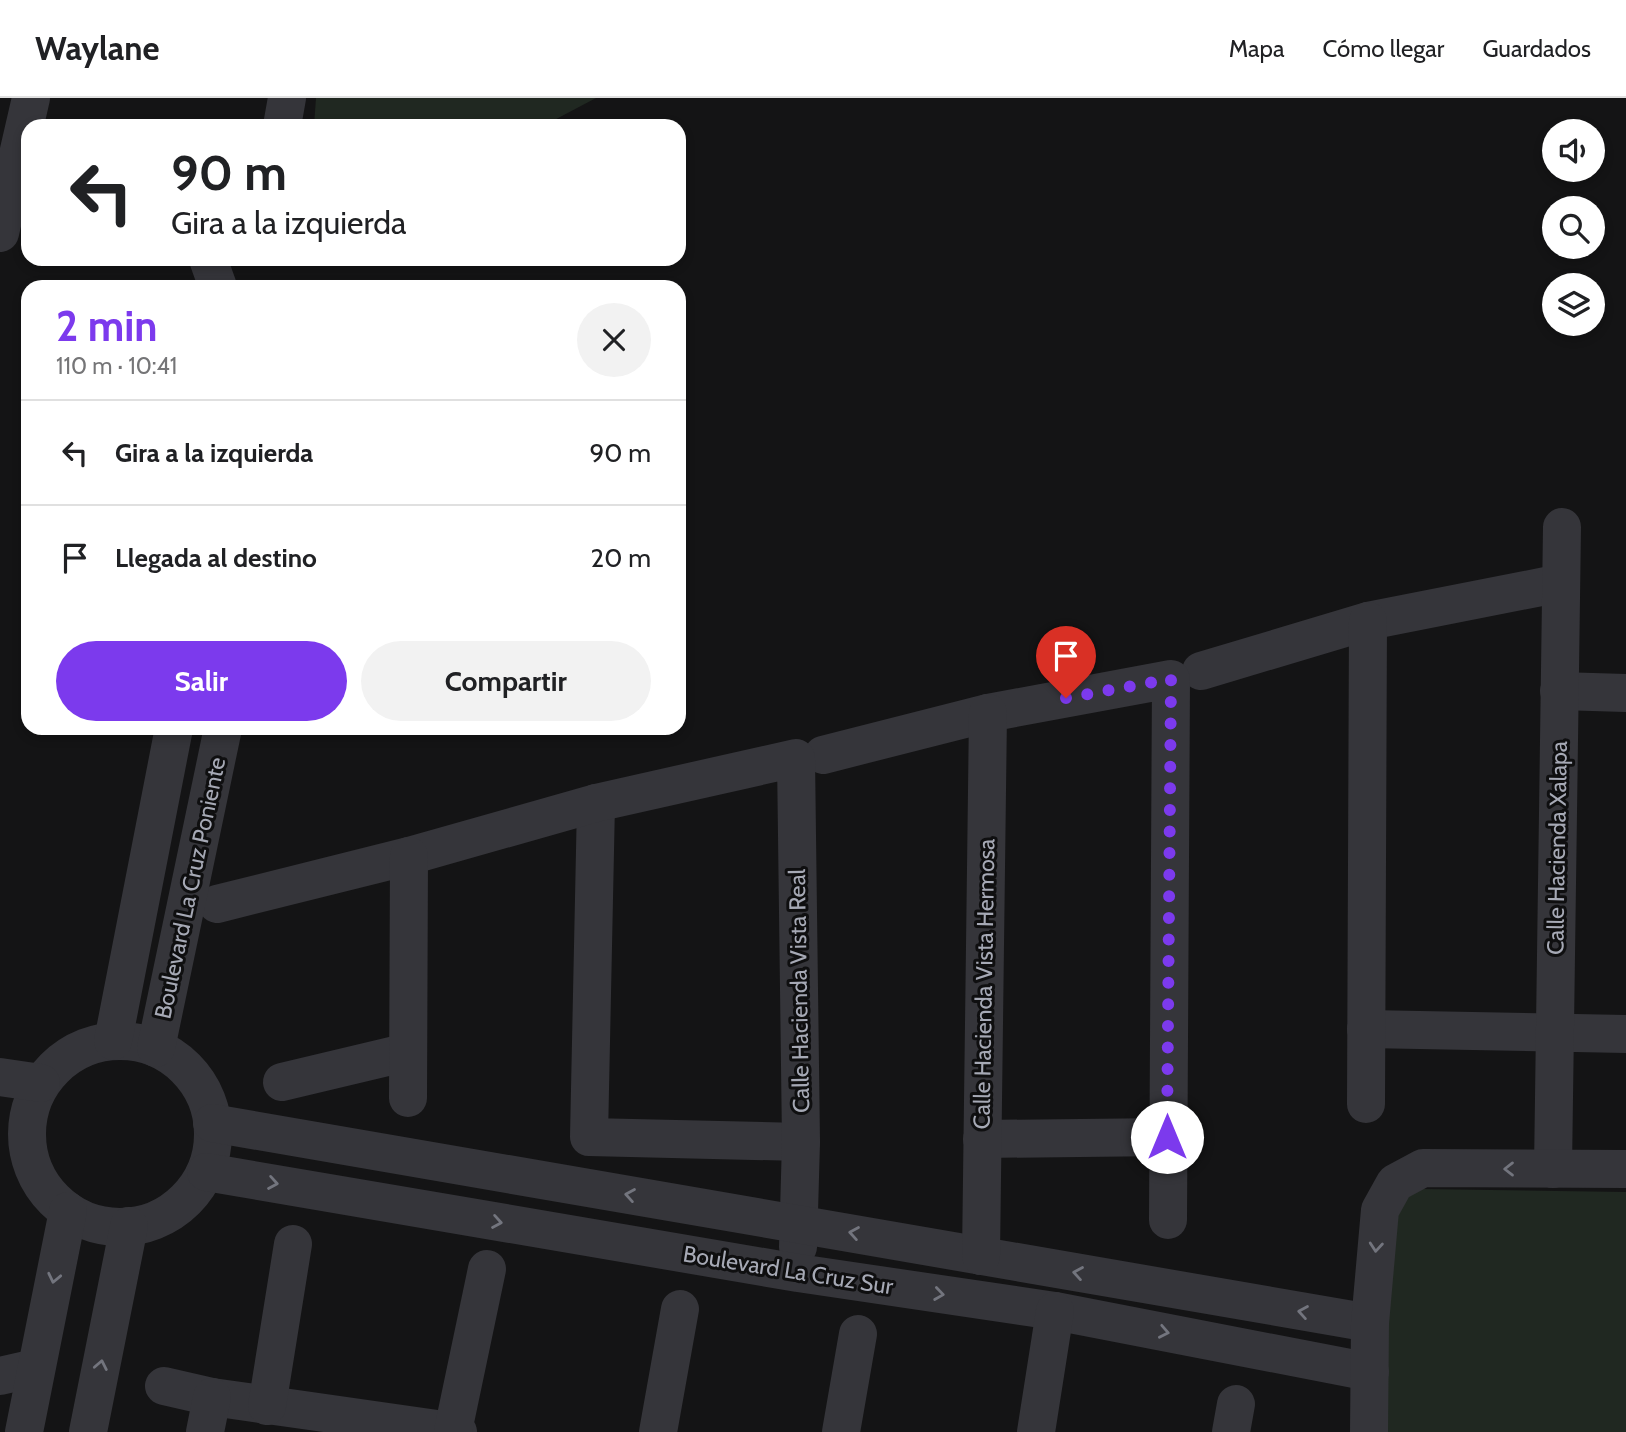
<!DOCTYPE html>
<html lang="es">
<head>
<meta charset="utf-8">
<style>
	:root { --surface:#fff; --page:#f2f2f2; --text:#202124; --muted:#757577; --line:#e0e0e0; --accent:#7c3aed }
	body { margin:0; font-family:Cabin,sans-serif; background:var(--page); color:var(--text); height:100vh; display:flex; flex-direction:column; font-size:26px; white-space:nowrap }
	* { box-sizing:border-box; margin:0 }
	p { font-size:23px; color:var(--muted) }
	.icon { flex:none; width:38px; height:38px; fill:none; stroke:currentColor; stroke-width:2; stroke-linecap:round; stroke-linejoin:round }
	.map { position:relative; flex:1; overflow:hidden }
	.sheet { position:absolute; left:21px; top:182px; width:665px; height:455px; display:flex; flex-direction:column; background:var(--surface); border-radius:21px; box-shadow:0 4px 10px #0003 }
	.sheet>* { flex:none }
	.guide { position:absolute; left:21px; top:21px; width:665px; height:147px; border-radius:21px; box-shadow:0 4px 10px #0003; background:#fff; color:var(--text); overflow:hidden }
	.controls { position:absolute; left:1542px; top:21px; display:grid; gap:14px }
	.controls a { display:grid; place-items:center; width:63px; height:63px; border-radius:50%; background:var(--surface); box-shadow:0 4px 10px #0003; font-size:35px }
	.pin { position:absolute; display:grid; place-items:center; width:60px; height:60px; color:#fff; margin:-72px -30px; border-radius:50% 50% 50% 0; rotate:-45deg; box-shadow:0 0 7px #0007 }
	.pin .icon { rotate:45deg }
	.me { position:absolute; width:77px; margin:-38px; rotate:0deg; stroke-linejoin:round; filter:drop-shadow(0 0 5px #0008) }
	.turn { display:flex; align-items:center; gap:24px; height:147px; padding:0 35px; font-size:32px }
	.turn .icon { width:91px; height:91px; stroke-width:2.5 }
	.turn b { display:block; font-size:49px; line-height:60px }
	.round { display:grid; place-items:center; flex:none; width:74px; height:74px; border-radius:37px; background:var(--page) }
	.head { display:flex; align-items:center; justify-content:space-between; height:119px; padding:0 35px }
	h1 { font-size:42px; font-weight:700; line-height:52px; color:var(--accent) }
	.action { display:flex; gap:14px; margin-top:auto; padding:14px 35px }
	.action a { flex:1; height:80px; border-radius:42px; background:var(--accent); color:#fff; font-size:28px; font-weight:700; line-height:80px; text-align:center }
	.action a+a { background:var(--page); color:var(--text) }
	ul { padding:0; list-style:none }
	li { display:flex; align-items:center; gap:21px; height:105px; padding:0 35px; border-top:2px solid var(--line) }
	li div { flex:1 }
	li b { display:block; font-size:26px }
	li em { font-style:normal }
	header { display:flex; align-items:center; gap:42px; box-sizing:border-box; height:98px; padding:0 35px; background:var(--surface); border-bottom:2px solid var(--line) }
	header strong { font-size:33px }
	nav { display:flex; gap:38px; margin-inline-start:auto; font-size:24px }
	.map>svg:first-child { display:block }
	.green { fill:#202821 }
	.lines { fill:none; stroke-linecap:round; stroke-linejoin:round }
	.minor { stroke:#35353a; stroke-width:38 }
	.oneway { stroke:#73757e }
	.route { stroke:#7c3aed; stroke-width:12; stroke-dasharray:0 21.6 }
	.labels { text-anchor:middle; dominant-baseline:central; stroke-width:6; stroke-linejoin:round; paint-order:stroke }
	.street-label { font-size:23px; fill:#a6a9b5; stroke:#0f0f10 }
</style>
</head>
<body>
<header>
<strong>Waylane</strong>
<nav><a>Mapa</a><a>Cómo llegar</a><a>Guardados</a></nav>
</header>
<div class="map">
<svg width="1626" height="1334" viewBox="0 0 1626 1334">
	<rect width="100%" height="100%" fill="#141415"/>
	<!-- green -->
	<g class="green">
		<polygon points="316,0 596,0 543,28 314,28"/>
		<polygon points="1421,1091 1626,1094 1626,1334 1378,1334 1389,1111"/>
	</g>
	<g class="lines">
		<!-- minor -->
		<g class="minor">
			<polyline points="282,28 287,0"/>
			<polyline points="0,135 31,0"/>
			<polyline points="208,161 218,189"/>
			<polyline points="1201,573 1368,523 1561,485"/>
			<polyline points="1559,593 1626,595"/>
			<polyline points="823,657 988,615 1171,581 1168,1122"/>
			<polyline points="596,705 589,1039 801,1044"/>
			<polyline points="217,806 409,758 596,705 796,660 801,1044 798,1149"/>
			<polyline points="1366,931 1626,936"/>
			<circle cx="120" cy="1036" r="93"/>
			<polyline points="113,943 174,630"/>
			<polyline points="156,950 223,630"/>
			<polyline points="0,979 41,985"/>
			<polyline points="282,984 408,954"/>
			<polyline points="408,1000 409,758"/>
			<polyline points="1366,1006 1368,523"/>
			<polyline points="212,1025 1370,1225"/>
			<polyline points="982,1041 1167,1039"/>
			<polyline points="1553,1071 1562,429"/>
			<polyline points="206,1074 798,1175 1055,1213 1370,1274"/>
			<polyline points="981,1158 988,615"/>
			<polyline points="0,1278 35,1270"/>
			<polyline points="164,1288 212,1299 458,1334"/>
			<polyline points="267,1308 293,1146"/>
			<polyline points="453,1333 487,1171"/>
			<polyline points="24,1334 68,1113"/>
			<polyline points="88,1334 129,1128"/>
			<polyline points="205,1334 212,1299"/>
			<polyline points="658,1334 680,1211"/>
			<polyline points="841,1334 858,1236"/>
			<polyline points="1036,1334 1055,1213"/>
			<polyline points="1231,1334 1236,1306"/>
			<polyline points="1369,1334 1370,1225 1380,1112 1395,1085 1423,1070 1626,1071"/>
		</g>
	</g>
	<!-- one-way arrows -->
	<defs><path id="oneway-chevron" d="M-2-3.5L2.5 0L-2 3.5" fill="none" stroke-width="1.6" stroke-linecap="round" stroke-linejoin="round" transform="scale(1.75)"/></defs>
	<g class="oneway">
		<use href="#oneway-chevron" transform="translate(1509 1071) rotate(-180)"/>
		<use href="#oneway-chevron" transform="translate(273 1085) rotate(10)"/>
		<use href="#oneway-chevron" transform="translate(630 1097) rotate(-170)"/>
		<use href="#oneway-chevron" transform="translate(497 1124) rotate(10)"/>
		<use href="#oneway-chevron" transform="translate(854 1135) rotate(-170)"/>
		<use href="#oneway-chevron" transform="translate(1376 1149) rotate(95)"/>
		<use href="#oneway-chevron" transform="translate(1078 1175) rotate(-170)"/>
		<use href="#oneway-chevron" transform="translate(54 1180) rotate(102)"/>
		<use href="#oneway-chevron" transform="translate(939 1196) rotate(8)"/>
		<use href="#oneway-chevron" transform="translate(1303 1214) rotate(-170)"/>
		<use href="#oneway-chevron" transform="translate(1164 1234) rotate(11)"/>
		<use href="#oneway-chevron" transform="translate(101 1267) rotate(-79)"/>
	</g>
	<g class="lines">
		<!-- route -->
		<polyline class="route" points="1066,600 1171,581 1167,1039"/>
	</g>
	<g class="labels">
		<!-- street labels -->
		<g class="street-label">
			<text transform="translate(1557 750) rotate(-89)">Calle Hacienda Xalapa</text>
			<text transform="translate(190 790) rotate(-78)">Boulevard La Cruz Poniente</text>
			<text transform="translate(984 886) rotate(-89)">Calle Hacienda Vista Hermosa</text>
			<text transform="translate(799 893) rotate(-91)">Calle Hacienda Vista Real</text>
			<text transform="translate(788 1172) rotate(9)">Boulevard La Cruz Sur</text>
		</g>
	</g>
</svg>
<div class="controls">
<a><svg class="icon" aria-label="sound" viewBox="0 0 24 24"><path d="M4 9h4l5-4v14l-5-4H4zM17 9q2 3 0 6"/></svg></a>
<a><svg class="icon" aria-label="search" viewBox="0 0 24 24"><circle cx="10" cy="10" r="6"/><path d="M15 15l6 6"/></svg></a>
<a><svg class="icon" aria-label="layers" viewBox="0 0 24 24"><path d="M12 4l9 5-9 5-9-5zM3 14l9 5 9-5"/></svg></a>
</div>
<div class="pin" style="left:1066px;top:600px;background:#d93025"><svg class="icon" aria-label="arrive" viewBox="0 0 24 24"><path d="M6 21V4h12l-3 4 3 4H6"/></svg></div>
<svg class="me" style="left:1167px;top:1039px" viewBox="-20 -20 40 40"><circle r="19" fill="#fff"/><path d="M0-13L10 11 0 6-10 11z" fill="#7c3aed"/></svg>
<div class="guide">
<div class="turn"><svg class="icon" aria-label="left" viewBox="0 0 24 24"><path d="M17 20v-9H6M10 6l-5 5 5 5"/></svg><div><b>90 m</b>Gira a la izquierda</div></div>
</div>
<section class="sheet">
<div class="head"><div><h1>2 min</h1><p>110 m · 10:41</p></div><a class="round"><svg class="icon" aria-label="close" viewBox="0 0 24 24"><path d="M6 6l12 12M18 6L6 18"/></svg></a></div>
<ul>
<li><svg class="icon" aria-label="left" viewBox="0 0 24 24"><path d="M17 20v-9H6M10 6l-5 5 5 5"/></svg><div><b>Gira a la izquierda</b></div><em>90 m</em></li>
<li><svg class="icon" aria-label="arrive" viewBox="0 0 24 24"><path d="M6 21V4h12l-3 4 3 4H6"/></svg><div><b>Llegada al destino</b></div><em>20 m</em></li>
</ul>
<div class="action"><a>Salir</a><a>Compartir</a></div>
</section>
</div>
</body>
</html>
